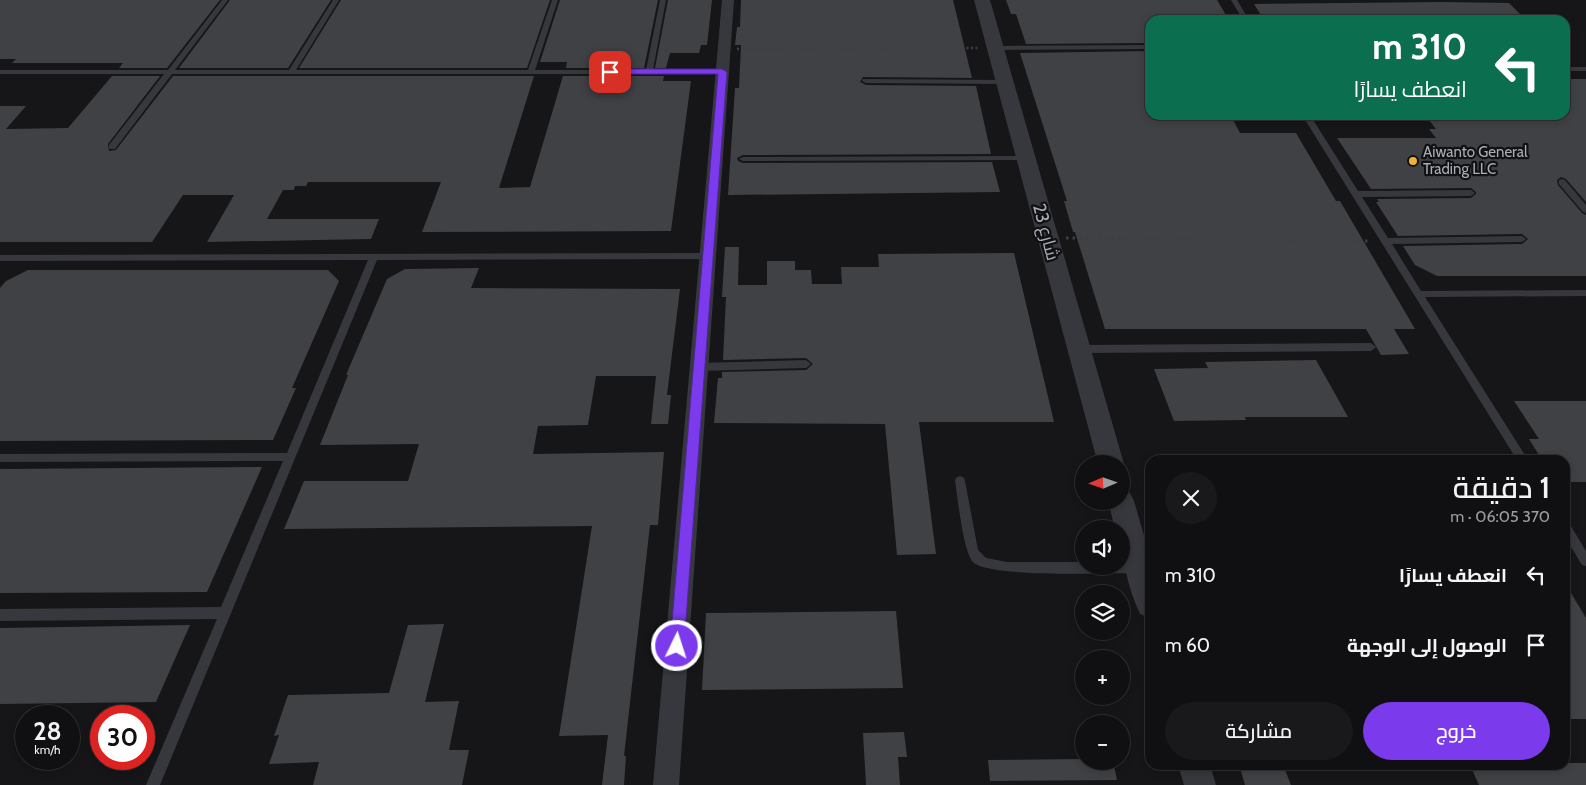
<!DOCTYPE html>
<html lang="ar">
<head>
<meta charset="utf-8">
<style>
	:root { --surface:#101012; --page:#19191b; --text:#f1f3f6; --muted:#9c9d9f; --line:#303032; --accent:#7c3aed }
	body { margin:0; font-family:Cabin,Cairo,sans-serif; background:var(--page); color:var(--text); direction:rtl; height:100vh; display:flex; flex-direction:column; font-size:19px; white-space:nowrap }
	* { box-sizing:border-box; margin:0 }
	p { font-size:16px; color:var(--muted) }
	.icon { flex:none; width:28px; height:28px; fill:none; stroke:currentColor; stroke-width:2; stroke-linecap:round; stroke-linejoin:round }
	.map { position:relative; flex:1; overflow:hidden; direction:ltr }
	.sheet { position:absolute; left:1145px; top:455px; width:425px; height:315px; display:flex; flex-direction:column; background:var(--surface); border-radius:15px; box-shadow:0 2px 8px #0003,0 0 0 1px var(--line); direction:rtl }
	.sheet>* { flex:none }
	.top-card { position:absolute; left:1145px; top:15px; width:425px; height:105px; border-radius:15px; box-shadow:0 2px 8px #0003,0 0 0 1px var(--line); direction:rtl; background:#0b6e4f; color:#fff; overflow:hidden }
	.needle { width:32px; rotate:268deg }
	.fabs { position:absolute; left:1075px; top:455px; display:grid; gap:10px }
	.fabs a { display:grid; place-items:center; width:55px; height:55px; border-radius:50%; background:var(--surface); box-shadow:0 2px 8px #0003,0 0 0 1px var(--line); font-size:25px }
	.speed { position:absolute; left:15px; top:705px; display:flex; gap:10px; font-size:25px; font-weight:700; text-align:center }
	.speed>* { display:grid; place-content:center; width:65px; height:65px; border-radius:50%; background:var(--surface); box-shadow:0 2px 8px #0003,0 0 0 1px var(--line); line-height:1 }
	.speed small { font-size:12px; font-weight:400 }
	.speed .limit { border:8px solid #d22; background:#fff; color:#111 }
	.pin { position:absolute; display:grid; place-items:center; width:42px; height:42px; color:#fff; margin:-21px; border-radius:10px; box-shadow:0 2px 8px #0006 }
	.me { position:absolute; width:55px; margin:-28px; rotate:4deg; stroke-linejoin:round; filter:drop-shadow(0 0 4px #0008) }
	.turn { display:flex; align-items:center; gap:18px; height:105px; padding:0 20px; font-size:22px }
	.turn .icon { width:65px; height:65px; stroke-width:2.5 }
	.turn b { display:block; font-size:35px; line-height:42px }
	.round { display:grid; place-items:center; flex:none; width:52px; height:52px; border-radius:26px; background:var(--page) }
	.headline { display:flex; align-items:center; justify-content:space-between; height:85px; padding:0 20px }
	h1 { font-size:30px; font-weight:600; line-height:38px }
	.action { display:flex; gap:10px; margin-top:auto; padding:10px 20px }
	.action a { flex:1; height:58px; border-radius:30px; background:var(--accent); color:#fff; font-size:20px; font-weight:600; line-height:58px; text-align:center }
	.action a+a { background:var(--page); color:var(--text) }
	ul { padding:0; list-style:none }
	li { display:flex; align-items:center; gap:15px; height:70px; padding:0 20px }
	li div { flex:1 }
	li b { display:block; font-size:19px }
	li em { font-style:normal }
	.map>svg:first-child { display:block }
	.building { fill:#404145 }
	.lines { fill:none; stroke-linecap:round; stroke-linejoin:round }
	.path-far1 { stroke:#3d3f44; stroke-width:2.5; stroke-dasharray:2 2.5; stroke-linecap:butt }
	.path { stroke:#3d3f44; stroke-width:3; stroke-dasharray:2.5 4; stroke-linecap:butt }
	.service { fill:#37383d; fill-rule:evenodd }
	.minor { fill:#37383d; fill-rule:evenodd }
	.tertiary { fill:#37383d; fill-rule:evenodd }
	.route { fill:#7c3aed; stroke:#51269a }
	.poi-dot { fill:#f2b134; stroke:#111113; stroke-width:2 }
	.labels { text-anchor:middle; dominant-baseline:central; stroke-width:4.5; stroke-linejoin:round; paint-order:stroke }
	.far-poi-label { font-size:15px; fill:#a8adb8; stroke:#111113; text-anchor:start }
	.street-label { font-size:18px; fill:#a8adb8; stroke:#111113 }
</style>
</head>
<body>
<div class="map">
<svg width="1586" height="785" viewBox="0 0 1586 785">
	<rect width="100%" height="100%" fill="#161618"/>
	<!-- building -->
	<g class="building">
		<polygon points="0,0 220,0 167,68 119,68 123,63 12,63 16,59 0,59"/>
		<polygon points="230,0 331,0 288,68 179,68"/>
		<polygon points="341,0 550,0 527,68 299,68"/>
		<polygon points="560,0 658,0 644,68 566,68 567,62 540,62"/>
		<polygon points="668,0 712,0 707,45 701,45 699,53 670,53 666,68 655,68"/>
		<polygon points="741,0 953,0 972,78 863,77 860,82 866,85 976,86 991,154 743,155 737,158 738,161 743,163 992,162 1000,192 728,195 735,88 739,88 741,45 735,45 737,27 740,27"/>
		<polygon points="1006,0 1217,0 1229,20 1150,20 1150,43 1026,44 1016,14 1011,14"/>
		<polygon points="1443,2 1509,3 1526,20 1264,20 1254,4"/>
		<polygon points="1150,51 1150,116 1231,116 1240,133 1296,133 1336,201 1340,201 1415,329 1394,329 1409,354 1381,355 1366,329 1105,329 1075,232 1073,232 1064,201 1067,201 1020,53"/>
		<polygon points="112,76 160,76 108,144 109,151 116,150 173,76 534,76 499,188 530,187 563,76 664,76 663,81 691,81 671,231 422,232 441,182 308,182 306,186 295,186 294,190 283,190 267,219 379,219 371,239 207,242 234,195 183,195 152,242 0,242 0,106 26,106 6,129 68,128"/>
		<polygon points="1565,79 1586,79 1586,202 1566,179 1561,177 1557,180 1558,185 1582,213 1586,215 1586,276 1437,276 1415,265 1403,246 1522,244 1528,239 1522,234 1398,236 1376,202 1379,202 1377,199 1471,198 1476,194 1476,192 1471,188 1371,189 1337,138 1436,138 1429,129 1436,129 1425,115 1565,115"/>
		<polygon points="725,247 739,247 738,285 767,285 767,261 795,261 795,270 811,270 812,284 842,284 841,267 879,267 878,254 1014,253 1054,422 919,422 936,554 897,555 885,424 714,423 718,378 722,378 722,372 806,370 813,364 806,358 723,360 726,297 722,297"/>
		<polygon points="479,268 471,288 680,289 667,395 671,395 668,424 651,424 656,376 596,376 588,425 538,426 533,454 664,452 658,525 650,525 624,756 626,756 624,785 602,785 608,735 559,736 592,526 284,529 304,481 408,481 419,444 320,445 348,375 346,375 387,279 405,269"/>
		<polygon points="28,270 328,270 339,281 292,388 296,388 273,440 0,441 0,288 6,281"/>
		<polygon points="1316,360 1348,417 1245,417 1246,420 1174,421 1154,369 1208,368 1205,362"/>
		<polygon points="1514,401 1586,401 1586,482 1565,482 1565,460 1542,460 1529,439 1539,439"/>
		<polygon points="262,467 207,592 0,593 0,469"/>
		<polygon points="1565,583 1586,618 1586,719 1565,719"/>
		<polygon points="896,611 903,688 702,690 706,613"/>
		<polygon points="444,624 425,702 459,701 449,750 469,750 462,785 313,785 319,762 269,764 279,735 274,736 288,695 389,693 408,625"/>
		<polygon points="190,625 156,702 0,704 0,628"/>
		<polygon points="904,732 907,757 898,757 900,785 866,785 863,733"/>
		<polygon points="1084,759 1084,761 1113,761 1117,780 990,781 988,760"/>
		<polygon points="1565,763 1586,763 1586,785 1479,785 1470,765 1565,765"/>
		<polygon points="1284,767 1291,785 1245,785 1240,768"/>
	</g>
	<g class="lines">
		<!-- path-far1 -->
		<polyline class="path-far1" points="737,49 979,48"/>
		<!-- path -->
		<polyline class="path" points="1066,238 1370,241"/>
		<!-- service -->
		<g class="service">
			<polygon points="222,0 228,0 175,70 289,70 333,0 339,0 296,70 528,70 552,0 558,0 535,70 646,70 660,0 666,0 653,70 723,70 727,72 723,74 172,74 115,149 109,149 109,145 164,74 0,74 0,70 168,70"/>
			<polygon points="1231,0 1237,0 1249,20 1243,20"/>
			<polygon points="1150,45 1150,49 995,50 992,48 995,46"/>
			<rect x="1565" y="67" width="21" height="4"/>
			<polygon points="863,79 1005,80 1009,82 1005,84 866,83 862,81"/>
			<polygon points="1302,115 1310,115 1358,191 1471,190 1475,193 1471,196 1362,197 1388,238 1522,236 1526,239 1522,242 1392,244 1421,291 1586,290 1586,296 1425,297 1528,460 1517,460"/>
			<polygon points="1026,156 1030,158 1029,160 743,161 739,159 743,157"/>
			<polygon points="1562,179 1565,180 1586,205 1586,213 1583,212 1559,184 1559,180"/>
			<polygon points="708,253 712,256 708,259 377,260 160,785 146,785 217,619 0,621 0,609 221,607 283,461 0,462 0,454 287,453 368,260 0,261 0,255"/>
			<polygon points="1371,343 1376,347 1371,351 1079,353 1074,349 1079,345"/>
			<polygon points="806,360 811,364 806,368 699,371 694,367 699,363"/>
			<path d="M960,476L964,478L965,481L978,550L986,558L1007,562H1084V566H1121V563L1143,564L1145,568L1143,572L1139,573C1111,573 988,578 973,562C963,551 958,499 955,481L956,478Z"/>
			<polygon points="1565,522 1569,523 1586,551 1586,566 1582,565 1565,537"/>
		</g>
		<!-- minor -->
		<polygon class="minor" points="722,0 734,0 679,785 653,785"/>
		<!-- tertiary -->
		<g class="tertiary">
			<polygon points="974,0 990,0 1124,464 1121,469 1121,464 1098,464"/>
			<path d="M1121,490L1130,493L1134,501L1150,556V618L1140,614C1128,588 1121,557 1121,529H1115L1108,501H1121Z"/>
			<polygon points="1178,765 1210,765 1216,785 1184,785"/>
		</g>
	</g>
	<!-- route -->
	<polygon class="route" points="610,69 722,69 727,72 684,646 682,650 677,652 672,650 670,646 718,74 607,74 607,70"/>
	<!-- markers -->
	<circle class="poi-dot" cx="1413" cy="161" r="5"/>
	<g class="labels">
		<!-- far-poi labels -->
		<g class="far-poi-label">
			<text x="1423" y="152">Aiwanto General<tspan x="1423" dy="17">Trading LLC</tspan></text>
		</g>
		<!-- street labels -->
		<g class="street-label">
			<text transform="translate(1046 232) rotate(75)">شارع 23</text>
		</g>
	</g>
</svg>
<div class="fabs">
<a><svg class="needle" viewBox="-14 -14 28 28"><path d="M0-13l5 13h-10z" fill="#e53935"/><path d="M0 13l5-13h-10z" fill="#9c9d9f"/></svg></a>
<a><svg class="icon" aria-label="sound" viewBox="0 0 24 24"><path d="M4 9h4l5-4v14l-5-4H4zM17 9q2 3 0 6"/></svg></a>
<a><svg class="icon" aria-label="layers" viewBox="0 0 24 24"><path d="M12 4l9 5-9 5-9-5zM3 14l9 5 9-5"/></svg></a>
<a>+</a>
<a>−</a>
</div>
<div class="speed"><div>28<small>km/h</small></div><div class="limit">30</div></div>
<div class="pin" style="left:610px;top:72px;background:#d93025"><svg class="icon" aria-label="arrive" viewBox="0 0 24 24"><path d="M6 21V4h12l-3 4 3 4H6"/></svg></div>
<svg class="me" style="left:677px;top:646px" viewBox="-20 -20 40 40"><circle r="17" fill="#7c3aed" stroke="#fff" stroke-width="3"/><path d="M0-11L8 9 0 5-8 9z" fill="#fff"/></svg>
<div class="top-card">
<div class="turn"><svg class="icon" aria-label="left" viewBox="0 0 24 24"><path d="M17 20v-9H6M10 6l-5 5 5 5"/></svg><div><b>310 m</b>انعطف يسارًا</div></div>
</div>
<section class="sheet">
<div class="headline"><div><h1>1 دقيقة</h1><p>370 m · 06:05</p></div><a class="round"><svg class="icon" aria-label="close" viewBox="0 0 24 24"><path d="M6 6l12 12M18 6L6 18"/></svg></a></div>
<ul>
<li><svg class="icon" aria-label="left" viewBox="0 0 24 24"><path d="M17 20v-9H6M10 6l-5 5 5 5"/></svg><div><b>انعطف يسارًا</b></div><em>310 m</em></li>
<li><svg class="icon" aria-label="arrive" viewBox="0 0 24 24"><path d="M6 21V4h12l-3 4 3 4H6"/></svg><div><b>الوصول إلى الوجهة</b></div><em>60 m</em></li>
</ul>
<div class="action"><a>خروج</a><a>مشاركة</a></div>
</section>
</div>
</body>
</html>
